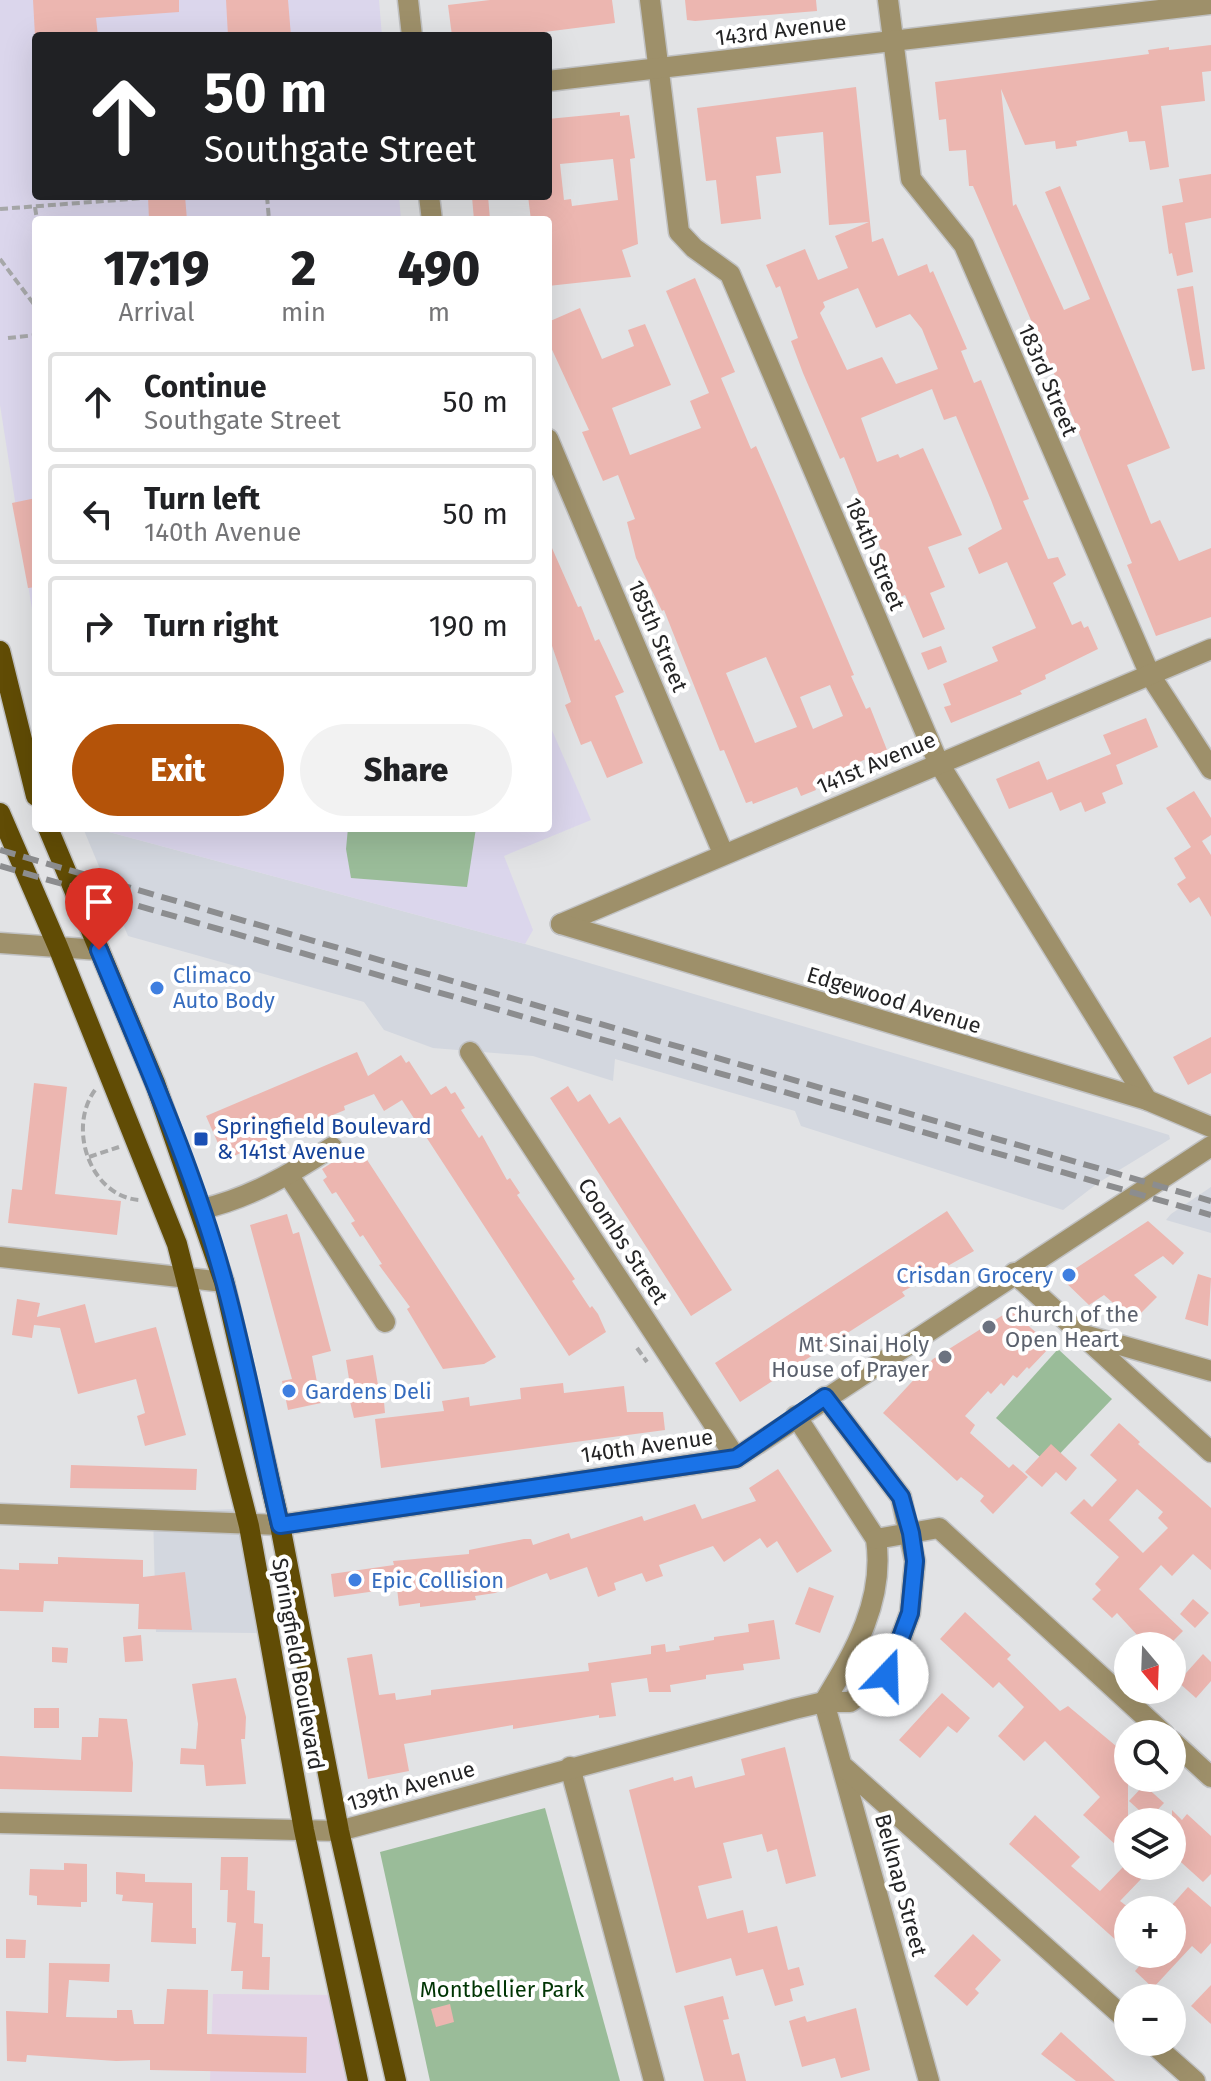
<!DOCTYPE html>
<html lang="en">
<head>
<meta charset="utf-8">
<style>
	:root { --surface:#fff; --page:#f2f2f2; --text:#202124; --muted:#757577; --line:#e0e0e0; --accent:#b45309 }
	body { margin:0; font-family:"Fira Sans",sans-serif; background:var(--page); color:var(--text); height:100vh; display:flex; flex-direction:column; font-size:30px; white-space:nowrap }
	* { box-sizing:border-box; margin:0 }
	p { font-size:26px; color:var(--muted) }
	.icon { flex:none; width:44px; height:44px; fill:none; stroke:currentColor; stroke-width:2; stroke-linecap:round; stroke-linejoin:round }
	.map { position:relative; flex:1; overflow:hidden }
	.side { position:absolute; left:32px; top:216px; width:520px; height:616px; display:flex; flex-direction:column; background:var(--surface); border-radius:8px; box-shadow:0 8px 32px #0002 }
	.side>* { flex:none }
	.banner { position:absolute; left:32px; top:32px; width:520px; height:168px; border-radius:8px; box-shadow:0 8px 32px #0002; background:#202124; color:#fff; overflow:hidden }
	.needle { width:52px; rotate:161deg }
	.controls { position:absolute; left:1114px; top:1632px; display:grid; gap:16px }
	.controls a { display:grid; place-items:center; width:72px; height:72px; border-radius:50%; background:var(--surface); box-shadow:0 8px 32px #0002; font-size:40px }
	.pin { position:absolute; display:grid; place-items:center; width:68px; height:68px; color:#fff; margin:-82px -34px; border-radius:50% 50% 50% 0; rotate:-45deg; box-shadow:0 0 8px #0007 }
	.pin .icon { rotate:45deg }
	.me { position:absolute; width:88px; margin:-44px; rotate:21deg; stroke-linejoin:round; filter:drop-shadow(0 0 6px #0008) }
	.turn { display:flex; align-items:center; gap:28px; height:168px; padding:0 40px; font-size:36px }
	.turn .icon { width:104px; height:104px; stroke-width:2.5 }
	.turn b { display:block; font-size:56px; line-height:68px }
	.eta { display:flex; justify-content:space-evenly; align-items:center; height:136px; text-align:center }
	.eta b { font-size:48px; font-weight:800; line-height:56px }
	.cta { display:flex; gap:16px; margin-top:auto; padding:16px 40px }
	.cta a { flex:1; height:92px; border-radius:48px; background:var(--accent); color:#fff; font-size:32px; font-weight:800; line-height:92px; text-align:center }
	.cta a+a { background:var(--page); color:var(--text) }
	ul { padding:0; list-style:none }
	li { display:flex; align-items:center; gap:24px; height:100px; margin:0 16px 12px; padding:0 24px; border:4px solid var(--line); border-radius:8px }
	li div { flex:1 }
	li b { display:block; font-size:30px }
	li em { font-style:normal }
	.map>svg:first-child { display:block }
	.built { fill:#d3d7df }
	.industrial { fill:#e2d4e7 }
	.education { fill:#dbd6ec }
	.green { fill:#9abc99 }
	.building { fill:#ecb6b0; fill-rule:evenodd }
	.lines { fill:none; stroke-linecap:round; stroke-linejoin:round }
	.street-casing { stroke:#c0c1c2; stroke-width:23 }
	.primary-casing { stroke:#c0c1c2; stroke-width:23 }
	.path { stroke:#a7a8a9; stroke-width:4; stroke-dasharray:8 4; stroke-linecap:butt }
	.street { stroke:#9e906a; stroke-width:20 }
	.primary { stroke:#614c05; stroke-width:20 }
	.rail { stroke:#8c8d8f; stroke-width:6; stroke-dasharray:16 8; stroke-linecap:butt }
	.route-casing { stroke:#114b97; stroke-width:20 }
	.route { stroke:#1a73e8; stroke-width:14 }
	.shop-dot { fill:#3f7fe0; stroke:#fff; stroke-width:3 }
	.transit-dot { fill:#1a4fb4; stroke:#fff; stroke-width:3 }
	.worship-dot { fill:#6b7280; stroke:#fff; stroke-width:3 }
	.labels { text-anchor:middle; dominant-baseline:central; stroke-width:8; stroke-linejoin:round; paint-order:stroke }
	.street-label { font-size:22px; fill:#242425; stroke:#fff }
	.shop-label { font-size:22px; fill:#366cbe; stroke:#fff; text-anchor:start }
	.transit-label { font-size:22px; fill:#164399; stroke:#fff; text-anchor:start }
	.worship-label { font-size:22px; fill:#5b616d; stroke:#fff; text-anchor:start }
	.park-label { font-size:22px; fill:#003504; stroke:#fff }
</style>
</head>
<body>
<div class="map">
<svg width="1211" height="2081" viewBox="0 0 1211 2081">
	<rect width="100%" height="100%" fill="#e2e3e5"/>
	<!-- built -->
	<g class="built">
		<polygon points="83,828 94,828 525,944 1137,1125 1169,1135 1170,1139 1098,1183 1063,1210 801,1126 795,1111 615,1059 613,1081 533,1056 433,1048 384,1030 364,1002 128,936"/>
		<polygon points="1211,1187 1211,1233 1166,1220 1171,1214"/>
		<polygon points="234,1509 262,1633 156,1632 153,1512"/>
	</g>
	<!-- industrial -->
	<polygon class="industrial" points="213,1994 334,1995 351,2081 210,2081"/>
	<!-- education -->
	<g class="education">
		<polygon points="0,0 379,0 382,36 36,36 36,196 399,196 401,220 36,220 36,635 0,405"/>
		<polygon points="548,721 591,820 504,856 533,930 525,944 94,828 548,828"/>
	</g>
	<!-- green -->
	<g class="green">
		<polygon points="348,828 476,828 467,887 351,878 346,849"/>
		<polygon points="1058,1349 1112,1399 1049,1465 996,1418"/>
		<polygon points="545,1808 620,2081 430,2081 380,1852"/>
	</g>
	<!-- building -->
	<g class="building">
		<polygon points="33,0 179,0 179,12 96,18 98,36 35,36"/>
		<polygon points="226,0 288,0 291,36 228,36"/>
		<polygon points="490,0 612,0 615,23 513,36 452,36 448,5"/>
		<polygon points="685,0 816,0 817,11 695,21 687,20"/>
		<polygon points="1211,45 1211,71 1202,72 1205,101 1161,106 1169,167 1150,170 1145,141 1129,142 1127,131 1076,141 1077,146 1056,149 1055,141 1025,145 1001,89 1013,206 1016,204 1064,310 1090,299 1045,192 1060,186 1170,448 1127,465 1151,524 1160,520 1179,561 1211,548 1211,617 1156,636 1127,565 1132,563 1066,401 973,186 969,186 966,150 949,151 946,119 939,120 935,82 1149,54 1148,50 1169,47 1169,50"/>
		<path d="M856,87L872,242L883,238L898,276L927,264L930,273L933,271L967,349L961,351L974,383L981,380L1029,499L1023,501L1048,559L1058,557L1066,575L1053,583L1072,625L1081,621L1084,628L1088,626L1098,649L1045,675L1046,679L1020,691L1022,694L951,723L944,707L951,705L943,684L998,661L992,647L1036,628L1007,562L979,574L968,548L1002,529L991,500L956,416L944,420L932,389L861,418L877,462L898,454L900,458L923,448L962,535L928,547L945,587L930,593L945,629L923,638L905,595L900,597L844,457L840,459L803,373L791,341L798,338L780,286L776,288L766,265L805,249L818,280L848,268L835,236L869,222L829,225L823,132L776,137L781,173L756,176L761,219L721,224L716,180L706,181L697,108ZM858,288L876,328L910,314L922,329L938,369L896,384L882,357L847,370L820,313L825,307L823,302Z"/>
		<path d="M620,112V116L629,115L635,158L630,159L638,244L622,250L631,277L548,286V220H531L528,196H548V119ZM613,159L618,200L572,206L571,199L564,200L560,164Z"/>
		<polygon points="1211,174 1211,218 1185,223 1193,272 1177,276 1172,253 1169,254 1162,206 1183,202 1179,179"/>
		<polygon points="148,196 185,196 187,220 149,220"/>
		<polygon points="488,196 490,220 474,220 472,197"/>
		<path d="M695,278L735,372L721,378L751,449L756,446L778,496L854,675L851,676L866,709L870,707L887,750L813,782L816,790L801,796L797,787L753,804L752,801L746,803L724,750L720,751L664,610L662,611L636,558L627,522L635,519L618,475L603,481L582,432L589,430L548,341V322L580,308L602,359L634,346L628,330L645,324L671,385L612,408L630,455L701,428L690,401L709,393L666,291ZM766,657L797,727L755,743L726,673ZM830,685L843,716L813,729L800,697Z"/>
		<polygon points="1193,286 1205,369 1192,371 1177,289"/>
		<polygon points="36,498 36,587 28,588 12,503"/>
		<polygon points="548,539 578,607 581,606 595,641 599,639 624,692 615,696 643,763 607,778 591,741 581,745 565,705 571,702 548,634"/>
		<polygon points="941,646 947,662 928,670 921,653"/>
		<polygon points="1146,718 1158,747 1116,765 1123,784 1102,793 1106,803 1085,812 1081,802 1060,811 1052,792 1009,809 996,779 1039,761 1049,785 1047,780 1111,754 1103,735"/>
		<polygon points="1194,791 1211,818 1211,835 1202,841 1211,855 1211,917 1199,897 1190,903 1177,884 1186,878 1174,858 1191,847 1166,808"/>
		<polygon points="1211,1037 1211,1073 1188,1085 1173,1057"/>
		<polygon points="357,1052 368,1076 401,1055 406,1063 409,1061 431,1095 446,1086 451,1094 455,1092 465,1108 461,1110 479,1138 482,1135 507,1180 510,1178 520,1193 517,1195 575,1279 572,1281 590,1308 592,1306 598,1314 606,1332 569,1356 402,1100 384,1111 374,1094 344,1106 345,1110 328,1117 327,1114 234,1156 233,1152 224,1157 206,1116"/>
		<polygon points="34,1083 67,1087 55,1194 121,1201 117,1235 8,1223 12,1189 22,1190"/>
		<polygon points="568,1086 578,1102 590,1094 609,1124 620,1117 732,1290 691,1316 550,1098"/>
		<polygon points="358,1146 496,1357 484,1364 443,1369 407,1309 410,1307 379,1265 382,1264 363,1235 360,1237 351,1223 355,1221 336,1192 332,1194 323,1180 327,1177 322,1169"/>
		<polygon points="947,1211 974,1251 902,1292 905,1296 740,1402 715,1363"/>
		<polygon points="287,1214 293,1234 299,1232 331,1351 312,1356 321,1403 288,1410 282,1381 292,1379 250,1225"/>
		<polygon points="1148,1221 1184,1253 1173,1265 1163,1256 1134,1275 1157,1297 1139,1315 1132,1309 1127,1315 1104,1295 1089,1305 1061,1278"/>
		<polygon points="1198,1274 1211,1278 1208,1326 1185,1319"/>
		<polygon points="17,1299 40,1303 37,1317 85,1304 95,1343 156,1327 186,1435 145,1446 137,1416 145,1413 136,1379 78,1394 60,1328 34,1325 32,1338 12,1335"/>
		<polygon points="1011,1310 1051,1346 1029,1369 1027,1367 1017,1378 1013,1375 1004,1386 1001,1383 991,1394 988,1391 965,1416 975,1425 970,1433 1009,1468 1013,1464 1028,1477 993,1514 980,1501 984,1496 961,1477 957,1481 883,1413 933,1359"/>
		<polygon points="373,1355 379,1391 383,1391 385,1413 354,1418 346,1385 350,1385 346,1360"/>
		<polygon points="563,1383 564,1393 624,1386 627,1412 663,1412 665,1430 381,1468 375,1419 444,1411 442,1401 469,1397 470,1406 521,1399 520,1388"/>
		<path d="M1119,1423L1140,1442L1138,1444L1211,1508V1570L1193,1554L1172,1576L1161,1565L1139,1589L1183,1631L1168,1646H1129L1138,1636L1117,1613L1112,1618L1092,1599L1101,1590L1095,1584L1119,1557L1070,1513L1084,1499L1092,1507L1117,1480L1090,1455ZM1137,1489L1163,1512L1158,1518L1168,1528L1143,1553L1109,1520Z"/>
		<polygon points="1051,1444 1077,1468 1066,1481 1056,1472 1042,1487 1025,1472"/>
		<polygon points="71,1465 197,1469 196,1490 70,1488"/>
		<polygon points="778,1469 832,1551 797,1573 777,1541 767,1548 760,1538 724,1562 713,1546 659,1565 663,1576 646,1582 642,1573 614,1583 616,1590 598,1597 587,1567 550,1580 547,1573 495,1593 475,1596 476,1600 420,1607 420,1603 399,1606 397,1588 334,1597 331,1574 394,1565 393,1561 469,1554 469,1550 524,1539 531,1539 533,1545 569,1533 571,1539 642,1516 644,1521 695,1504 702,1519 756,1501 749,1488"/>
		<polygon points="58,1557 143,1560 143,1577 185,1572 192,1630 138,1629 139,1604 44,1601 43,1612 0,1611 0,1569 19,1570 19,1563 58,1564"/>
		<polygon points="809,1587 834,1596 820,1633 795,1624"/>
		<polygon points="1193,1599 1209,1613 1195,1628 1180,1614"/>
		<polygon points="965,1612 1011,1655 1007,1659 1060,1711 1068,1706 1128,1756 1128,1856 1083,1815 1100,1797 1045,1741 1024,1761 998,1736 1024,1707 999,1682 993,1688 940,1639"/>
		<polygon points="774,1620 780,1659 743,1664 744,1670 706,1675 706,1679 670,1685 671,1692 649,1692 647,1678 611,1683 616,1716 599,1718 599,1715 513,1729 513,1725 404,1744 409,1771 368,1779 347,1658 372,1654 379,1695 395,1693 396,1700 431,1695 431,1690 589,1671 588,1663 651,1654 651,1646 665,1644 666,1652 680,1650 679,1646 714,1640 714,1637 749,1632 748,1624"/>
		<polygon points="141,1635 143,1661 125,1662 123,1637"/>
		<polygon points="52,1647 68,1648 67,1663 52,1662"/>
		<polygon points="1203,1654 1211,1662 1211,1681 1196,1698 1178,1682"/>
		<polygon points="236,1678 246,1717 245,1739 241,1739 246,1784 206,1786 204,1765 180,1764 181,1748 196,1749 198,1724 192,1684"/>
		<polygon points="942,1693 970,1718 957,1733 948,1726 920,1758 899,1740"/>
		<rect x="34" y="1708" width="25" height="20"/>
		<polygon points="99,1718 127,1719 133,1763 132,1792 0,1789 0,1756 81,1760 82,1737 98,1737"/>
		<polygon points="785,1747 816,1876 786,1884 777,1849 767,1852 762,1834 723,1843 732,1878 698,1886 707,1919 743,1910 748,1933 777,1926 788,1970 799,1967 804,1985 790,1989 793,2001 775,2006 763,1969 736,1976 731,1958 676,1973 629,1790 673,1777 674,1781 692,1776 695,1788 745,1775 741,1759"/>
		<polygon points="1144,1785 1164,1803 1149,1819 1129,1801"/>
		<polygon points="1172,1810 1182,1820 1187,1814 1211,1836 1211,1874 1203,1882 1172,1854"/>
		<polygon points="1035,1815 1080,1857 1071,1866 1100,1891 1124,1866 1131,1866 1143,1877 1120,1901 1128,1907 1128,1951 1009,1844"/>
		<polygon points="221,1857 248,1857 247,1890 255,1891 254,1923 263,1924 262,1957 270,1957 269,1990 242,1989 243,1971 231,1971 236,1923 227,1922 228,1890 220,1890"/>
		<polygon points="64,1863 87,1864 87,1902 81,1902 81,1907 37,1905 37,1896 29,1895 30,1869 64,1870"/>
		<polygon points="116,1872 145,1874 145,1882 192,1883 192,1928 196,1928 196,1944 151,1942 153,1903 122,1901 123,1895 116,1894"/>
		<polygon points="1188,1887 1211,1907 1211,1943 1201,1954 1192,1946 1153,1988 1135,1971 1142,1963 1131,1954 1172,1954 1172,1905"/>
		<polygon points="973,1934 1001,1960 975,1989 979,1993 967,2006 934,1976"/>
		<polygon points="6,1939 26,1940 25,1958 6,1958"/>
		<polygon points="49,1963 110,1964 109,1982 69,1980 66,2017 117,2018 117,2010 132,2010 134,2024 164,2024 167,1989 208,1990 207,2034 307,2037 306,2073 150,2070 150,2060 116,2061 27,2055 26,2062 7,2061 6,2011 48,2013"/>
		<polygon points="1211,1985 1211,2024 1191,2006"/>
		<polygon points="723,1996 729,2019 723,2020 732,2055 739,2053 746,2081 704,2081 684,2006"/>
		<polygon points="450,2004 454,2022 436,2027 431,2009"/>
		<polygon points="856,2008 870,2070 841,2078 835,2058 802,2067 789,2021 805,2016 807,2022"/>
		<polygon points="1061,2032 1115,2081 1076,2081 1041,2054"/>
	</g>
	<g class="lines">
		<defs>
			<g id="street">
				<polyline points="408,0 412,36"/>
				<polyline points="650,0 679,232 694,248 730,274 938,762 1147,1100"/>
				<polyline points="888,0 911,179 964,245 1150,675 1211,769"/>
				<polyline points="548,81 1211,4"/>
				<polyline points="429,196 432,220"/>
				<polyline points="548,439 723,853"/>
				<polyline points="561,924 1211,649"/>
				<polyline points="561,924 1147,1100 1211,1127"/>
				<polyline points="0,943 99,950"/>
				<polyline points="470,1052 736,1458"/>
				<polyline points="289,1176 385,1322"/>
				<path d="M202,1209C250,1198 291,1174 332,1147"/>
				<polyline points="0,1257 224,1282"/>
				<polyline points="1014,1273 1211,1452"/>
				<polyline points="1088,1336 1211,1371"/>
				<path d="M796,1416L876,1539C885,1600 855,1651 824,1702"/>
				<polyline points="0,1514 280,1525 736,1458 1211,1146"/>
				<polyline points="876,1539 939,1528 1164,1734"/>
				<polyline points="824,1702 929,2081"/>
				<polyline points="1172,1741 1211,1777"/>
				<polyline points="570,1767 654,2081"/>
				<polyline points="845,1768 1128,2021"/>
				<polyline points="0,1823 339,1831 794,1709 824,1702 850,1702 887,1675 910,1613 915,1561 901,1497 825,1397"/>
				<polyline points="1151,2042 1195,2081"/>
			</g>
			<g id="primary">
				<polyline points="0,651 36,796"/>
				<polyline points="0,813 58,947 177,1244 249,1526 304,1830 358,2081"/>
				<polyline points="48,828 155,1083 224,1282 280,1525 339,1831 396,2081"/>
			</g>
		</defs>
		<!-- street casing -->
		<use href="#street" class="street-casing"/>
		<!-- primary casing -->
		<use href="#primary" class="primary-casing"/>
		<!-- path -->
		<g class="path">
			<polyline points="267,196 269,220"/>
			<polyline points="35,207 37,220"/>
			<polyline points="0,209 144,198"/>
			<polyline points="0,259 36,307"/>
			<polyline points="8,338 36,335"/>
			<path d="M95,1090C67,1128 90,1196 139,1200"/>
			<polyline points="89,1157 119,1147"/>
			<polyline points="637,1348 647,1362"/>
		</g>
		<!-- street -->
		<use href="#street" class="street"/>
		<!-- primary -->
		<use href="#primary" class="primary"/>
		<!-- rail -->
		<g class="rail">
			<polyline points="0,850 1211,1201"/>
			<polyline points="0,866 1211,1215"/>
		</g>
	</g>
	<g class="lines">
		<defs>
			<path id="route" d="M99,950C144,1059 193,1167 224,1281C246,1361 261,1444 280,1525L736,1458L825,1397L901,1497L911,1533L915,1561L910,1613L887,1675"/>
		</defs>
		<!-- route casing -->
		<use href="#route" class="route-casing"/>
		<!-- route -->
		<use href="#route" class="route"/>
	</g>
	<!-- markers -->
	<g class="shop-dot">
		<circle cx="157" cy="988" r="8"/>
		<circle cx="1069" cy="1275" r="8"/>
		<circle cx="289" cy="1391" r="8"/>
		<circle cx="355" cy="1580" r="8"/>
	</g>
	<rect class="transit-dot" x="193" y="1131" width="16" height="16" rx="4"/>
	<g class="worship-dot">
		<circle cx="989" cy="1327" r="8"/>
		<circle cx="945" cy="1357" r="8"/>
	</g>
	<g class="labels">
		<!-- street labels -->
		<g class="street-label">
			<text transform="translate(781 30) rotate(-7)">143rd Avenue</text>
			<text transform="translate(1048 380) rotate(67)">183rd Street</text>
			<text transform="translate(875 554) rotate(67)">184th Street</text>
			<text transform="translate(658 636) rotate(67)">185th Street</text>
			<text transform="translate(876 763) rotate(-23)">141st Avenue</text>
			<text transform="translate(894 1000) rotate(17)">Edgewood Avenue</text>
			<text transform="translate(623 1241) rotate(57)">Coombs Street</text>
			<text transform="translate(647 1446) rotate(-8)">140th Avenue</text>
			<text transform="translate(298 1664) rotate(80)">Springfield Boulevard</text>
			<text transform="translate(411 1786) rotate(-16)">139th Avenue</text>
			<text transform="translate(901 1885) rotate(75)">Belknap Street</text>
		</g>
		<!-- shop labels -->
		<g class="shop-label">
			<text x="173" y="975">Climaco<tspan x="173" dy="25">Auto Body</tspan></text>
			<text x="1053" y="1275" text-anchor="end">Crisdan Grocery</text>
			<text x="305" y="1391">Gardens Deli</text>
			<text x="371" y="1580">Epic Collision</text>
		</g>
		<!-- transit labels -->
		<g class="transit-label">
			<text x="217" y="1126">Springfield Boulevard<tspan x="217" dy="25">&amp; 141st Avenue</tspan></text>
		</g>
		<!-- worship labels -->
		<g class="worship-label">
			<text x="1005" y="1314">Church of the<tspan x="1005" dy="25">Open Heart</tspan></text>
			<text x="929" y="1344" text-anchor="end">Mt Sinai Holy<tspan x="929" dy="25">House of Prayer</tspan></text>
		</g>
		<!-- park labels -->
		<g class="park-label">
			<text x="502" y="1989">Montbellier Park</text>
		</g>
	</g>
</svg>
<div class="controls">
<a><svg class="needle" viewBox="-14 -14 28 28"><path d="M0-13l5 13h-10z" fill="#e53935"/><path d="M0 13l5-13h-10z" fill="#757577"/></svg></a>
<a><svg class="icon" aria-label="search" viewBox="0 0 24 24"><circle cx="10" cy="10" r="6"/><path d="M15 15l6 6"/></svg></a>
<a><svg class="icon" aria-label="layers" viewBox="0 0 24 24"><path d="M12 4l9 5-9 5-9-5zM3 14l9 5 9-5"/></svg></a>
<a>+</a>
<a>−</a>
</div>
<div class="pin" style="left:99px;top:950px;background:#d93025"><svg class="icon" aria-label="arrive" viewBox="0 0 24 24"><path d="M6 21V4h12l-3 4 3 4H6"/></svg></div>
<svg class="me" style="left:887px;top:1675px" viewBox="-20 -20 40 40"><circle r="19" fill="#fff"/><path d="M0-13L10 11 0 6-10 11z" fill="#1a73e8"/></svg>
<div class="banner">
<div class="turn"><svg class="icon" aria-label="ahead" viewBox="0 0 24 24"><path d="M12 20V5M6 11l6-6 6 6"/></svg><div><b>50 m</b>Southgate Street</div></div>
</div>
<section class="side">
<div class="eta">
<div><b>17:19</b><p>Arrival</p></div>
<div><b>2</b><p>min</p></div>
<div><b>490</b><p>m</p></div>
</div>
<ul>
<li><svg class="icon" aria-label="ahead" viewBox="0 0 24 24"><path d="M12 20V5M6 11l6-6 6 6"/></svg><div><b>Continue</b><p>Southgate Street</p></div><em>50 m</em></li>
<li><svg class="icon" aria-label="left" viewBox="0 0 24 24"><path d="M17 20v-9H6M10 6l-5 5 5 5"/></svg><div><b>Turn left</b><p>140th Avenue</p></div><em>50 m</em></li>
<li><svg class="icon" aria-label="right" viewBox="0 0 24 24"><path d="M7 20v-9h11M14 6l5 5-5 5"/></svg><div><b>Turn right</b></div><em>190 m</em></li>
</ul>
<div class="cta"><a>Exit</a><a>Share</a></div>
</section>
</div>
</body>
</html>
